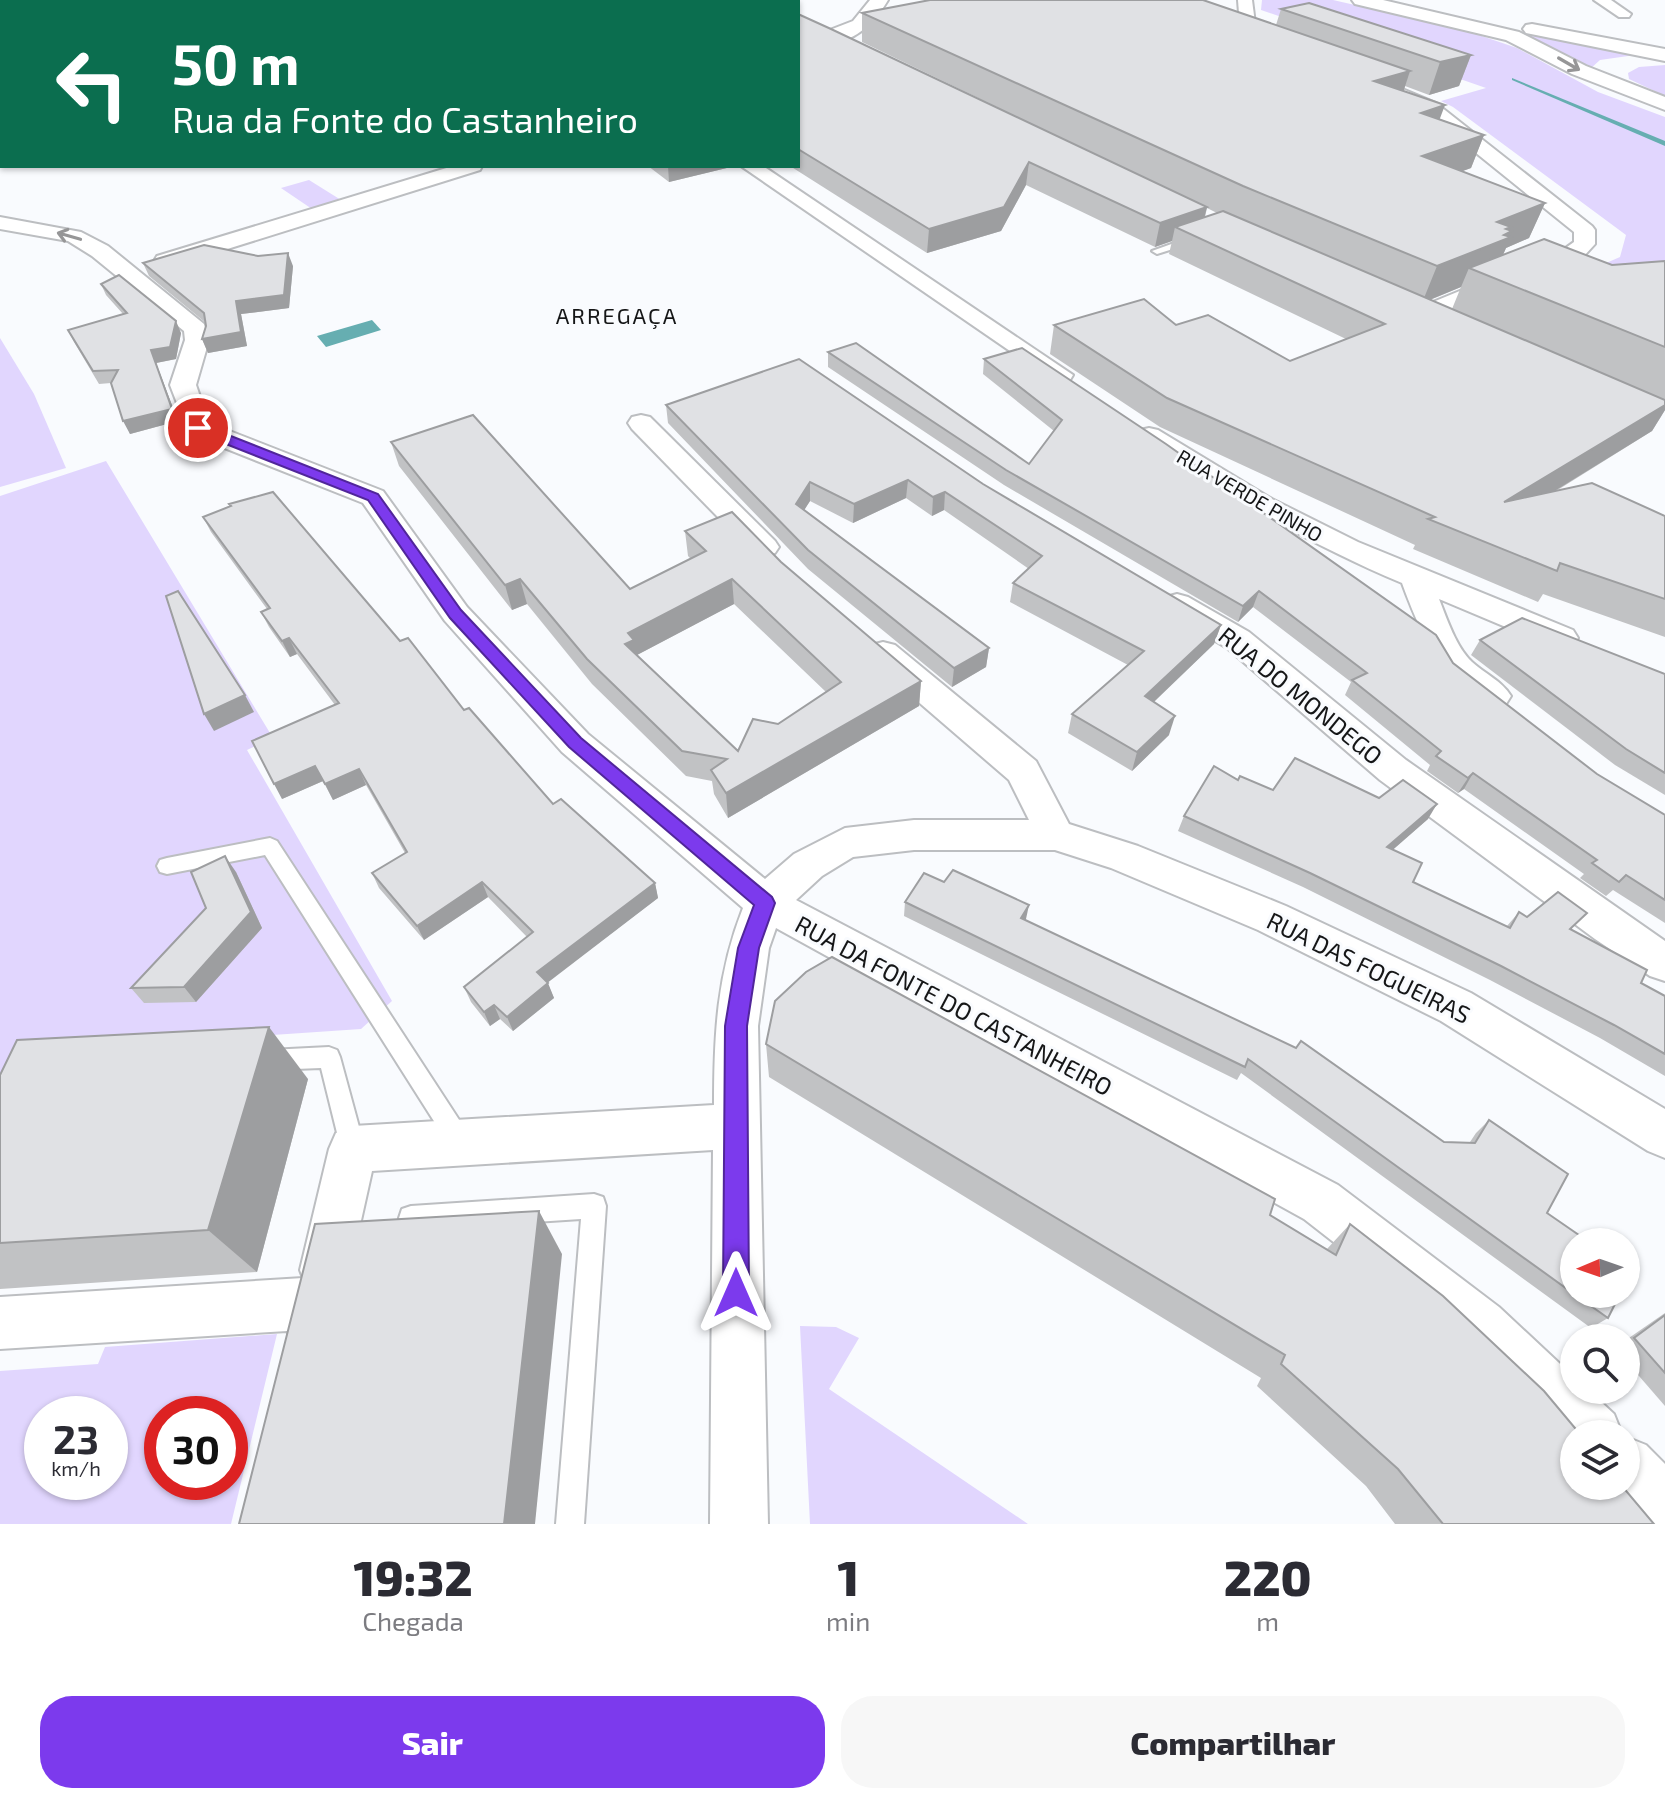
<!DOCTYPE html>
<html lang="pt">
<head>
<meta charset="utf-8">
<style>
	:root { --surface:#fff; --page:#f7f7f7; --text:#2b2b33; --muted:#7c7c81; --accent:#7c3aed }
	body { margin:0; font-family:"Exo 2",sans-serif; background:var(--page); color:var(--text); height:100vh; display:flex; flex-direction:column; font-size:30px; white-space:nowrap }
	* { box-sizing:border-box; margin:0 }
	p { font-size:26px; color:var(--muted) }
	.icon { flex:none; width:44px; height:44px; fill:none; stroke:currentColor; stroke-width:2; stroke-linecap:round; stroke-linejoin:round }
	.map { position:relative; height:1524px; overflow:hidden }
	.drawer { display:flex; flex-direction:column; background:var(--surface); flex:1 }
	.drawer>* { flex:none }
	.banner { position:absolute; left:0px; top:0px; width:800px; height:168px; box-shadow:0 2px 6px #0004; background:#0b6e4f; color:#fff; overflow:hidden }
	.needle { width:52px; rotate:268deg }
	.fabs { position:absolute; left:1560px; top:1228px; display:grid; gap:16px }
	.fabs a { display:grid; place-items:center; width:80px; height:80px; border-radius:50%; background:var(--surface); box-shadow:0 2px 6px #0004; font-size:40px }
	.speed { position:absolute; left:24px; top:1396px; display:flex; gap:16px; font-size:40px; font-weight:700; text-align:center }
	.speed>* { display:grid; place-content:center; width:104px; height:104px; border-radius:50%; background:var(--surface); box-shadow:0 2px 6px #0004; line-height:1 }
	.speed small { font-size:20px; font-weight:400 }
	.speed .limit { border:12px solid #d22; background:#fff; color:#111 }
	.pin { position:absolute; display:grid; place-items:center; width:68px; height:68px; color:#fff; margin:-34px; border:4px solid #fff; border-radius:50%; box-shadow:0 2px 8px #0007 }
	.me { position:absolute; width:88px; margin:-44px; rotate:0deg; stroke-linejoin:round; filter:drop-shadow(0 0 6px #0008) }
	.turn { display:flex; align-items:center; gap:28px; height:168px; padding:0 40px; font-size:36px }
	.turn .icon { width:104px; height:104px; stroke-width:2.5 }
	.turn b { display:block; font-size:56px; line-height:68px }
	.eta { display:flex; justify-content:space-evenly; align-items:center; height:136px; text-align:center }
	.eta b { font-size:48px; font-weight:800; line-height:56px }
	.button { display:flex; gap:16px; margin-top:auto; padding:16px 40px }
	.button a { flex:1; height:92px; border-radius:32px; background:var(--accent); color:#fff; font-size:32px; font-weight:800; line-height:92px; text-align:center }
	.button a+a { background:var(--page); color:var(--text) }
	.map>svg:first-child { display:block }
	.green { fill:#e1d6fe; fill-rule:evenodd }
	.water { fill:#66aeb1 }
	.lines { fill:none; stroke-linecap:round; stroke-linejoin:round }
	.stream { fill:#66aeb1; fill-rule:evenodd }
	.lane-casing { stroke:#bcbec1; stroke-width:4 }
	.street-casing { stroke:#bcbec1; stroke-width:4 }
	.secondary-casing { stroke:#bcbec1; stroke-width:4 }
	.primary-casing { stroke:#bcbec1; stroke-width:4 }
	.lane { fill:#fff; fill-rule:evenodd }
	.street { fill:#fff; fill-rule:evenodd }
	.secondary { fill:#fff; fill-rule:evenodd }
	.primary { fill:#fff; fill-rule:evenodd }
	.wall { fill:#c1c2c4; fill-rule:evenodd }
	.shaded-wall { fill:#9d9ea0 }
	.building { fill:#e0e1e4; stroke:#9d9ea0; stroke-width:2; fill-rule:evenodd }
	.oneway { stroke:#969697 }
	.route { fill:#7c3aed; stroke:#51269a; stroke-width:2 }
	.labels { text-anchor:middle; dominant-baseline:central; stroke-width:6; stroke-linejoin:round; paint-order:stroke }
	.far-street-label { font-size:20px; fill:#151617; stroke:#f9fbfe }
	.far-neighbourhood-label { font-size:22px; letter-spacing:2px; fill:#151617; stroke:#f9fbfe }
	.street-label { font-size:24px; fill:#151617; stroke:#f9fbfe }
</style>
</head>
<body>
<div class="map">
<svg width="1665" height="1524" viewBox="0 0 1665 1524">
	<rect width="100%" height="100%" fill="#f9fbfe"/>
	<!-- green -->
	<g class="green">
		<polygon points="1262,0 1333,0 1464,30 1517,48 1598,92 1665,117 1665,319 1567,280 1620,257 1626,235 1453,107 1441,101 1486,88 1261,10"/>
		<polygon points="1533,32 1642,54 1600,60 1590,69 1525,37"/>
		<polygon points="1665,65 1665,96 1629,79 1628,73 1639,67"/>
		<polygon points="309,180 341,200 312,209 281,188"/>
		<polygon points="0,338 34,394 66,468 0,487"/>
		<polygon points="106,461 273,738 247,750 392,1001 361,1029 11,1053 0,1076 0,496"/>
		<polygon points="800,1326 836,1327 859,1338 829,1389 1028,1524 810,1524"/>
		<path d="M277,1334L231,1524H0V1371L98,1364L105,1347ZM42,1414H110V1482H42ZM162,1414H230V1482H162Z"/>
	</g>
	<!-- water -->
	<polygon class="water" points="372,320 381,330 326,347 317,336"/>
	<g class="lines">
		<!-- stream -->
		<polygon class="stream" points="1512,78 1665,141 1665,146 1512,80"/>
		<defs>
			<g id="lane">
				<polygon points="1191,237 1195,238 1195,242 1157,254 1152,251"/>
				<polygon points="270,838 277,841 467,1132 471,1140 467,1148 459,1151 451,1148 265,855 167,874 160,872 157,866 160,860 167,858"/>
				<polygon points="329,1047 337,1050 340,1057 365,1149 361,1157 353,1160 345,1157 341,1149 321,1068 269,1070 261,1067 258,1060 261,1053 269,1050"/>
				<polygon points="594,1194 603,1197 606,1206 584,1524 556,1524 581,1219 411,1230 402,1227 399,1218 402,1209 411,1206"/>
			</g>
			<g id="street">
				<polygon points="493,0 509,0 510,2 494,2"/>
				<polygon points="1238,0 1252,0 1257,39 1254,42 1244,42 1241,39"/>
				<polygon points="1594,0 1611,0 1631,14 1629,17 1619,17"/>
				<polygon points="1400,88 1436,103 1592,226 1595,230 1595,244 1583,257 1427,321 1411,321 1407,316 1411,311 1567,247 1574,242 1574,232 1424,111 1394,97 1392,93"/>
				<polygon points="453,166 482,166 480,170 173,266 165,267 154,261 157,256"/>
				<polygon points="741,166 763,166 1073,375 1070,380 1052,380"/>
				<path d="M0,217L81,232L108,246L204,324L209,340L196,385L209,423L383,491L467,607L588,734L765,879L794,854L845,828L914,820H1029L1009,780L871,661L867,653L871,645L883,642L895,645L1036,761L1069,824L1138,846L1286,906L1471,993L1665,1109V1158L1648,1151L1441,1021L1258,930L1111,868L1055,850H914L853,857L822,876L796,900L1338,1185L1499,1307L1574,1377V1390H1588L1614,1414L1622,1434H1574V1453L1463,1343L1304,1219L776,928L769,948L758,1026L768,1524H710L713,1150L372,1171L350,1270L343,1288L338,1290C347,1310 338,1327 330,1346L312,1354L294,1346L287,1331L0,1349V1297L303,1278L300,1270L329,1149L336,1133L353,1126L714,1105C714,1034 717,974 743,908L562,752L445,621L363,503L189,434L170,385L185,340L184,331L92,256L68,241L0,229Z"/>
				<polygon points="641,415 650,417 775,541 779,547 775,553 764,556 753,553 632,429 628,423 632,417"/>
				<path d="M1149,428L1158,430L1272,499L1358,542L1573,630L1578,638L1573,646L1562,649L1551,646L1439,599C1447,619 1456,647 1472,662C1485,674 1502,681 1511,696L1506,704C1454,720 1416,621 1402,583C1309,544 1225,494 1140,442L1136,436L1140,430Z"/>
				<polygon points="1177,594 1188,597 1249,632 1406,760 1665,941 1665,981 1650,976 1595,939 1380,780 1227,648 1166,611 1161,604 1166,597"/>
				<polygon points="1626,1437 1646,1445 1665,1464 1665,1524 1644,1524 1607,1486 1626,1486"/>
			</g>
			<path id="secondary" d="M870,0H888C875,22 851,48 822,41L820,37L822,33L853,21Z"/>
			<g id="primary">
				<polygon points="1352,0 1383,0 1519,32 1586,66 1665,97 1665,110 1572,74 1506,40 1355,4"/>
				<polygon points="1532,24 1665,49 1665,61 1526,33 1523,29 1526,25"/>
			</g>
		</defs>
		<!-- lane casing -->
		<use href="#lane" class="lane-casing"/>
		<!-- street casing -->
		<use href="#street" class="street-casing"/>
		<!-- secondary casing -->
		<use href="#secondary" class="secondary-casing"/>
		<!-- primary casing -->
		<use href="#primary" class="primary-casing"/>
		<!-- lane -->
		<use href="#lane" class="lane"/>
		<!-- street -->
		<use href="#street" class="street"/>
		<!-- secondary -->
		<use href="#secondary" class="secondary"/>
		<!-- primary -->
		<use href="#primary" class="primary"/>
	</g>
	<!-- wall -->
	<g class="wall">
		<polygon points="558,0 767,0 772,2 561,2"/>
		<path d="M1281,9L1471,55L1459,86L1429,95L1405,86L1404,91L1440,119L1484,135L1471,168L1462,171L1545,203L1529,238L1506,248L1503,255L1612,265L1665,261V410L1652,431L1556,491L1665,516V637L1543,594L1538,602L1413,549L1415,545L1160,427L1050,354L1054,325H1176L1290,361L1346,339L1169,254L1172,241L1155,247L1026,185L1001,231L927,253L790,166H798V14L997,107L862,42V13L1276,25ZM1207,208L1217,213L1205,217ZM1461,287L1452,309L1430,300Z"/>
		<polygon points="648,166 735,166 669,182"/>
		<polygon points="143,263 293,266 289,308 241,314 247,346 208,353 202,339 206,326 206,323 149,276"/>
		<polygon points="101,284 181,333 176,359 156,363 178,421 130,434 111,383 99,384 74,342 68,330 123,314 106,295"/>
		<polygon points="828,352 1029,464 1054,431 983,374 984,359 1453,663 1597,774 1665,815 1665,923 1613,890 1606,896 1580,878 1584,874 1464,789 1458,793 1427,771 1430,765 1345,695 1351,682 1253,607 1238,622 1004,485 828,367"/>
		<polygon points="666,405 983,484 1221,625 1214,644 1154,702 1169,735 1132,771 1068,733 1072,714 1128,665 1010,602 1013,583 1029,569 944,510 932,516 906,498 853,523 810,501 804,510 989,648 986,667 952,687 808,569 668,423"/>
		<path d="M391,442L630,589L691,559L688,556L685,531L781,562L921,681L919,706L728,818L714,794L712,781L686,776L592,684L527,604L512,610L399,466ZM734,604L826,692L738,751L637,655Z"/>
		<polygon points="229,504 400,641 553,804 655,883 658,898 547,982 554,998 513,1031 500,1019 490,1026 471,1002 464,987 527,937 488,897 424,940 379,888 372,873 405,853 366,785 333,800 323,781 282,799 335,705 297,654 290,657 269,627 261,612 267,609 211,532 203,517 230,506"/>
		<polygon points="1480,640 1665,674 1665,795 1615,765 1471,655"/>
		<polygon points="1238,780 1273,790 1379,798 1428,819 1393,849 1413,882 1507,926 1519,912 1527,917 1571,930 1641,983 1665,996 1665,1076 1600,1038 1490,980 1303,887 1178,831 1184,816"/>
		<polygon points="236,872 262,928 196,1002 144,1003 131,988 206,908"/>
		<polygon points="905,902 1025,920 1444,1142 1470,1142 1476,1133 1489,1120 1547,1213 1608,1318 1591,1328 1241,1073 1237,1080 904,916"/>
		<polygon points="766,1044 1270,1215 1327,1249 1350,1224 1654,1524 1395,1524 1366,1486 1257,1386 1261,1378 769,1077"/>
		<polygon points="0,1075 308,1079 257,1272 0,1289"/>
		<polygon points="1665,1313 1665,1406 1626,1361 1626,1340"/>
	</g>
	<!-- shaded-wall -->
	<g class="shaded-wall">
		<polygon points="1471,55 1459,86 1429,95 1440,62"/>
		<polygon points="1410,71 1400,102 1374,81"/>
		<polygon points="1445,105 1433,137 1421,113"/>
		<polygon points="1484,135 1471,168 1409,191 1422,156"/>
		<polygon points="1029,162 1026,185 1001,231 927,253 929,229"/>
		<polygon points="668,166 735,166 669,182"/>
		<polygon points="1545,203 1529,238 1506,248 1495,273 1469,268 1461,287 1422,303 1437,266 1497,222"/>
		<polygon points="1207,207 1201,231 1175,227 1172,241 1155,247 1160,223"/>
		<polygon points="288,253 293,266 289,308 241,314 247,346 208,353 202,339 236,301"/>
		<polygon points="176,321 181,333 176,359 156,363 178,421 130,434 123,421 151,350"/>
		<polygon points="1665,405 1665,410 1652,431 1488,532 1504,502"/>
		<polygon points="908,480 906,498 853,523 854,504"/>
		<polygon points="810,482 810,501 796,523 796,504"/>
		<polygon points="945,492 944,510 932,516 933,497"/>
		<polygon points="520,579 527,604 512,610 505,585"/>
		<polygon points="732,579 734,604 637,655 625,644 628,633"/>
		<polygon points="1259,591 1253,607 1238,622 1243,606"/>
		<polygon points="1221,625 1214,644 1140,715 1145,696"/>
		<polygon points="289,638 297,654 290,657 282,641"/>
		<polygon points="989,648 986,667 952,687 954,668"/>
		<polygon points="921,681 919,706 728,818 726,793"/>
		<polygon points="245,695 254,712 214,731 204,714"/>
		<polygon points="1175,716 1169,735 1132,771 1137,752"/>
		<polygon points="315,766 323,781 282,799 274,784"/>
		<polygon points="359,769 366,785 333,800 325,784"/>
		<polygon points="1473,773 1464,789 1458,793 1468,778"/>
		<polygon points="1437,804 1428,819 1379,862 1387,847"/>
		<polygon points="225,856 236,872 262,928 196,1002 184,987"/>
		<polygon points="482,882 488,897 424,940 417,926"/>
		<polygon points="655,883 658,898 542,987 537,972"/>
		<polygon points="1029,905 1026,919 1018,933 1021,918"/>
		<polygon points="548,983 554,998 513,1031 507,1017"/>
		<polygon points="494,1005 500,1019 490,1026 484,1012"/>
		<polygon points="269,1027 308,1079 257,1272 208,1230"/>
		<polygon points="539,1211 562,1254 535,1524 504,1524"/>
	</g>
	<!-- building -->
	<g class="building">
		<polygon points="587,0 767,0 772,2 590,2"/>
		<polygon points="930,0 1203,0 1410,71 1374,81 1445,105 1421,113 1484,135 1422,156 1545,203 1497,222 1511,227 1506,229 1512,231 1504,235 1511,237 1437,266 1243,186 862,13"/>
		<polygon points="1309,3 1471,55 1440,62 1281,9"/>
		<polygon points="798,14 831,29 1207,207 1160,223 1029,162 1004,207 929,229 798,149"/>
		<polygon points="1223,211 1665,400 1665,405 1504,502 1592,483 1665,516 1665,599 1560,563 1557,571 1428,519 1435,517 1167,398 1054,325 1144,299 1176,325 1208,315 1290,361 1385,324 1175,227"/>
		<polygon points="1544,239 1612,265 1665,261 1665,347 1469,268"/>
		<polygon points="204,245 258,256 288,253 284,295 236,301 241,332 202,339 206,326 204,313 143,263"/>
		<polygon points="119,275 176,321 170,347 151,350 172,409 123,421 111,383 118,370 93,371 68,330 127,313 101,284"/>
		<polygon points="856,343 1029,464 1062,420 984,359 1022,348 1166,444 1436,635 1453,663 1597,774 1665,815 1665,900 1626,875 1619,882 1592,863 1597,860 1473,773 1468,778 1436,756 1441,751 1352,680 1367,673 1259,591 1243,606 1006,470 828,352"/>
		<polygon points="799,359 983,484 1221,625 1145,696 1175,716 1137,752 1072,714 1144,651 1013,583 1042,556 945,492 933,497 908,480 854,504 810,482 796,504 989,648 954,668 808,550 666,405"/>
		<path d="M473,415L630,589L706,551L685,531L732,512L781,562L921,681L726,793L711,770L727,759L682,751L587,659L520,579L505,585L391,442ZM732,579L841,682L778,724L753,719L738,751L625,644L634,640L628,633Z"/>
		<polygon points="273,492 400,641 408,638 464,710 469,708 553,804 561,799 655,883 537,972 548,983 507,1017 494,1005 484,1012 464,987 533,932 482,882 417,926 372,873 407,852 359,769 325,784 315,766 274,784 252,741 339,703 289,638 282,641 261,612 270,608 203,517 231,506 229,504"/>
		<polygon points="178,591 245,695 204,714 166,596"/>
		<polygon points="1522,618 1665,674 1665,773 1626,749 1480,640"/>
		<polygon points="1295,758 1379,798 1403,780 1437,804 1387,847 1422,863 1413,882 1510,928 1519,912 1527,917 1558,892 1587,913 1570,929 1647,970 1641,983 1665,996 1665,1054 1614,1025 1501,966 1310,873 1184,816 1214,766 1238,780 1240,776 1273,790"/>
		<polygon points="225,856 251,912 184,987 131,988 206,908 191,872"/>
		<polygon points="953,870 1029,905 1021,918 1296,1048 1301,1041 1444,1142 1475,1143 1489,1120 1568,1174 1547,1213 1589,1242 1574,1242 1574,1294 1248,1059 1245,1067 905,902 924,873 944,882"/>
		<polygon points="832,957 1275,1199 1270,1215 1336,1255 1350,1224 1443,1296 1544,1391 1580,1434 1574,1434 1574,1486 1622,1486 1654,1524 1443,1524 1398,1469 1281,1364 1285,1355 766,1044 775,1001 806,972"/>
		<polygon points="269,1027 208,1230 0,1243 0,1075 17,1040"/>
		<polygon points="539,1211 504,1524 239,1524 315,1224"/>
		<polygon points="1626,1268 1631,1271 1626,1281"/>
		<polygon points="1574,1294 1620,1294 1608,1318"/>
		<polygon points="1665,1315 1665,1373 1634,1338"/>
	</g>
	<!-- one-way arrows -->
	<defs><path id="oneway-shaft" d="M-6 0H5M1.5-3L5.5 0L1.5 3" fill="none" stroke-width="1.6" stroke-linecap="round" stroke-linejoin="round" transform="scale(2)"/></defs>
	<g class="oneway">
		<use href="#oneway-shaft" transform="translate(1569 64) rotate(30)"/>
		<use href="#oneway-shaft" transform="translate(69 236) rotate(-164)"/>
	</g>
	<!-- route -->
	<polygon class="route" points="193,425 203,425 378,494 461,610 581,738 772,897 775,903 759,948 747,1026 749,1293 745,1303 736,1306 727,1303 723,1293 725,1026 738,948 754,905 569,747 450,618 368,500 193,431"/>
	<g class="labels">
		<!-- far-street labels -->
		<g class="far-street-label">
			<text transform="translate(1250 495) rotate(30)">RUA VERDE PINHO</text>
		</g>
		<!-- far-neighbourhood labels -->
		<g class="far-neighbourhood-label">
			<text x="617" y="315">ARREGAÇA</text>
		</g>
		<!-- street labels -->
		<g class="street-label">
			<text transform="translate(1301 695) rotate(39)">RUA DO MONDEGO</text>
			<text transform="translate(1369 967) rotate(26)">RUA DAS FOGUEIRAS</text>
			<text transform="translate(954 1005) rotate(28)">RUA DA FONTE DO CASTANHEIRO</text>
		</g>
	</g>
</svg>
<div class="fabs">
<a><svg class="needle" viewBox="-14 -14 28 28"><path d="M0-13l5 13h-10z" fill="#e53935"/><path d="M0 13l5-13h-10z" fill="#7c7c81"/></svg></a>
<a><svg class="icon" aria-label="search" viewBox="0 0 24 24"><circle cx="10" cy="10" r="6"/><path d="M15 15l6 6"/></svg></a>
<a><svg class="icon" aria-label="layers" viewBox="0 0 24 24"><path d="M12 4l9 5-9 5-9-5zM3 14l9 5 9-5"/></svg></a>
</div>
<div class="speed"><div>23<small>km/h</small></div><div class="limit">30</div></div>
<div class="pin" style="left:198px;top:428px;background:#d93025"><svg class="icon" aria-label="arrive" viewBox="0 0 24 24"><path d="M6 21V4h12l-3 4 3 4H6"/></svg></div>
<svg class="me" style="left:736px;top:1293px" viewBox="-20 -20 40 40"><path d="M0-17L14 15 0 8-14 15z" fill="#7c3aed" stroke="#fff" stroke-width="4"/></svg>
<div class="banner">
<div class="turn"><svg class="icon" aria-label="left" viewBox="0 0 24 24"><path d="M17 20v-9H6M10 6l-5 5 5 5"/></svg><div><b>50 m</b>Rua da Fonte do Castanheiro</div></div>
</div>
</div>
<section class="drawer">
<div class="eta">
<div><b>19:32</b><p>Chegada</p></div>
<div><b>1</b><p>min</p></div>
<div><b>220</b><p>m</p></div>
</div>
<div class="button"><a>Sair</a><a>Compartilhar</a></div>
</section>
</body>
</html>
